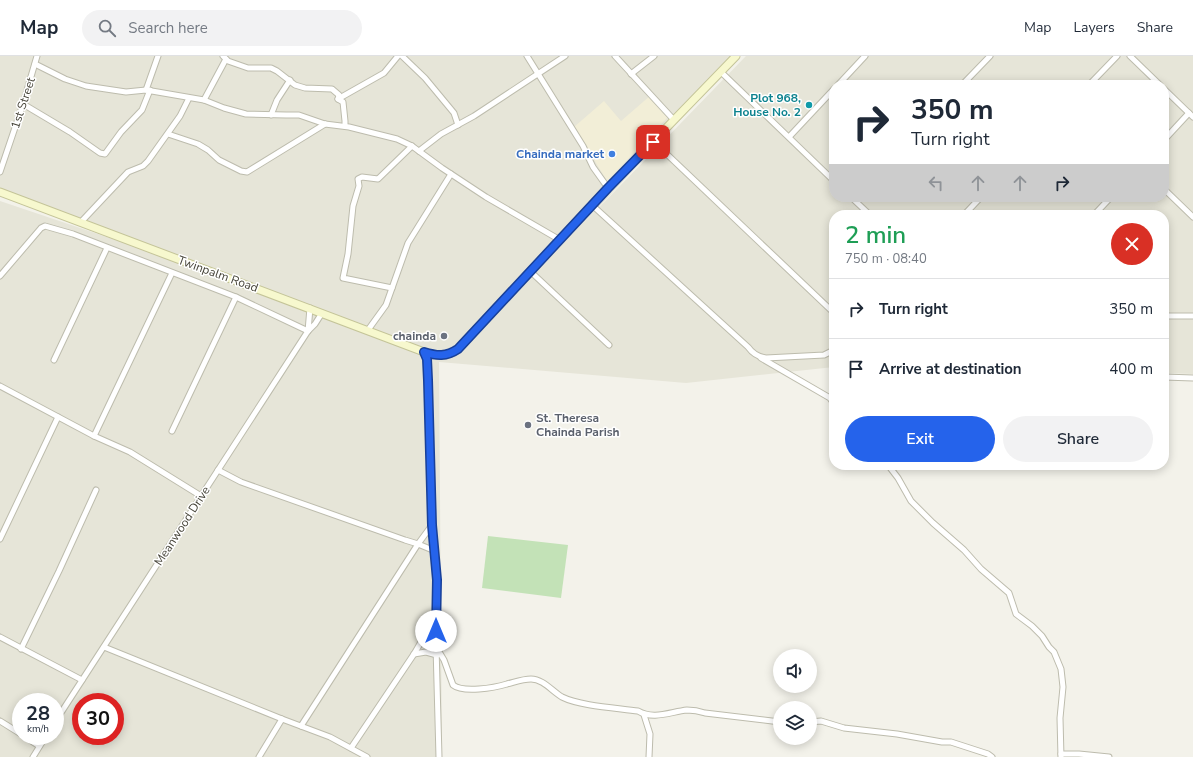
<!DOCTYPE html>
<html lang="en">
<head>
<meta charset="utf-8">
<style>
	:root { --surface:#fff; --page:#f2f2f3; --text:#1f2937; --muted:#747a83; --line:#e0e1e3; --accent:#2563eb }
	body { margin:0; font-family:"Nunito Sans",sans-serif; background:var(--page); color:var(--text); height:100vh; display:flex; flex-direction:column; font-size:15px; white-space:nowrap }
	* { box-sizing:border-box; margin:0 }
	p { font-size:13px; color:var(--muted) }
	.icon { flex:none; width:22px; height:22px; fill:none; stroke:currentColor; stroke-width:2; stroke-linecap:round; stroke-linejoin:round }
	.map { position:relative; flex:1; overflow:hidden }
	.sheet { position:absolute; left:829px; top:154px; width:340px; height:260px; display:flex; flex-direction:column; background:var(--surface); border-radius:16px; box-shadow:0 2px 10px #0003 }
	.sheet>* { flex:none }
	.guide { position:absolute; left:829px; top:24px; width:340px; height:122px; border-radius:16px; box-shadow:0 2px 10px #0003; background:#fff; color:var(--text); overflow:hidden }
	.fabs { position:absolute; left:773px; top:593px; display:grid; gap:8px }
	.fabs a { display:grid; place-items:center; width:44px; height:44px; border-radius:50%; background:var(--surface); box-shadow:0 2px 10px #0003; font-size:20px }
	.speed { position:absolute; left:12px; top:637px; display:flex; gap:8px; font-size:20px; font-weight:700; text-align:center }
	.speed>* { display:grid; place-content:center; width:52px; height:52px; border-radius:50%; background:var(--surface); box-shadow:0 2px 10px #0003; line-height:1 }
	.speed small { font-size:10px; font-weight:400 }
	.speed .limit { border:6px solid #d22; background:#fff; color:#111 }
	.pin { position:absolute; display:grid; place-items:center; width:34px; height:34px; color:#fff; margin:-17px; border-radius:8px; box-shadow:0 2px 6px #0006 }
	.me { position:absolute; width:44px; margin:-22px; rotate:0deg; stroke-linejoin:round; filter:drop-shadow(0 0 3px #0008) }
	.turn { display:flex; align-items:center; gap:14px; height:84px; padding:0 16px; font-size:18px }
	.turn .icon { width:52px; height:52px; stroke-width:2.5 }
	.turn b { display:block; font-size:28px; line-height:34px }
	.lanes { display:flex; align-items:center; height:38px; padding:0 16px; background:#0003; justify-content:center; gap:20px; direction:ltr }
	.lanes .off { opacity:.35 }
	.round { display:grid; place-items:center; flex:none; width:42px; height:42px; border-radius:21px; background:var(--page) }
	.head { display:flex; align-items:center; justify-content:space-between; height:68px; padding:0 16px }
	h1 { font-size:24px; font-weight:600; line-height:30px; color:#1e9e55 }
	.action { display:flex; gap:8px; margin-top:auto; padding:8px 16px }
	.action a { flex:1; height:46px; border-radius:24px; background:var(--accent); color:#fff; font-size:16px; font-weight:600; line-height:46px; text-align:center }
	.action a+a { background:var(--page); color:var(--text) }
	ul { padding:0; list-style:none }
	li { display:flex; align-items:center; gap:12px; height:60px; padding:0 16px; border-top:1px solid var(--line) }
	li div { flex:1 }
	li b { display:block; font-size:15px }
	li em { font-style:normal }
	header { display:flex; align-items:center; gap:24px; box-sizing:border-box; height:56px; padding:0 20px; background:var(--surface); border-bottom:1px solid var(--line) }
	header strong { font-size:19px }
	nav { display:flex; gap:22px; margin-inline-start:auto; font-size:14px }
	.search { width:280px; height:36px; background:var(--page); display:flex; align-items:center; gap:10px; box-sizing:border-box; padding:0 14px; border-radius:22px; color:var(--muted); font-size:15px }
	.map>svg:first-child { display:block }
	.residential { fill:#e6e5d8; fill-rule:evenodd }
	.commercial { fill:#f2eed7 }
	.green { fill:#c3e2b7 }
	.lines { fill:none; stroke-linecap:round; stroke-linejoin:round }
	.minor-casing { stroke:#bdbcad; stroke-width:7 }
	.secondary-casing { stroke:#c4c498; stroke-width:9 }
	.minor { stroke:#fff; stroke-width:5 }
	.secondary { stroke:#f7f8ce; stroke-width:7 }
	.route-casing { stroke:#184099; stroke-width:10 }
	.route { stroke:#2563eb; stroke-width:7 }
	.culture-dot { fill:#0f9aa8; stroke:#fff; stroke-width:1.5 }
	.shop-dot { fill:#3f7fe0; stroke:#fff; stroke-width:1.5 }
	.worship-dot { fill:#6b7280; stroke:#fff; stroke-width:1.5 }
	.labels { text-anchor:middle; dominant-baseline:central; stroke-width:3; stroke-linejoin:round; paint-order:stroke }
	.culture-label { font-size:12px; font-weight:bold; fill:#0d838f; stroke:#fff; text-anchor:end }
	.street-label { font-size:12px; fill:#464439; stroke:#fff }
	.shop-label { font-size:12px; font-weight:bold; fill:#366cbe; stroke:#fff; text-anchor:end }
	.worship-label { font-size:12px; font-weight:bold; fill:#5b616d; stroke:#fff; text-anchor:end }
</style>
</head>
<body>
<header>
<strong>Map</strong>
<div class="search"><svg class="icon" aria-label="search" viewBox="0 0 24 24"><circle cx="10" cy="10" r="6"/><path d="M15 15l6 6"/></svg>Search here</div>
<nav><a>Map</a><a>Layers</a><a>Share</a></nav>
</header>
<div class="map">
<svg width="1193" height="701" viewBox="0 0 1193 701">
	<rect width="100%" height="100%" fill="#f3f2ea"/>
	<!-- residential -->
	<g class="residential">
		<polygon points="0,0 36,0 0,108"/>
		<path d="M37,0H740L583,168L746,0H1193V318L1164,317V159H834V311L686,327L439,306L442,701H33L46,680H55V646H21V680H44L31,701H0V145L187,208L0,136V115ZM834,29H1164V141H834ZM81,646H115V680H81Z"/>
	</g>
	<!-- commercial -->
	<polygon class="commercial" points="651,39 669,60 607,125 574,71 604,45 621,65"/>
	<!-- green -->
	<polygon class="green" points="488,480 568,489 561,542 482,532"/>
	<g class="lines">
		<defs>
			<g id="minor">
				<polyline points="223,0 228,5 248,12 271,12 277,15 295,29 305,32 332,33 339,39 338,43 343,46 345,65 345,70"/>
				<polyline points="402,0 425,22 454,57 458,69"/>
				<polyline points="527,0 583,90 593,111 608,132"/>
				<polyline points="615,0 674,64"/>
				<polyline points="1130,0 1160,29"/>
				<polyline points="35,8 65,23 86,30 126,36 146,34 204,44 224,52 246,58 286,59 299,59 325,68 349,71 397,83 412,90 442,112 486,141 560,184"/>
				<polyline points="721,16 834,125"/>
				<polyline points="631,18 654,0"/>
				<polyline points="838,29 865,0"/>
				<polyline points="962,29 990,0"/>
				<polyline points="1089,29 1117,0"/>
				<polyline points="1164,33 1193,61"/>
				<polyline points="146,34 158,0"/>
				<polyline points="338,43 384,17 398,0"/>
				<polyline points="204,44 226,3"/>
				<polyline points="23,48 70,76 100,97 105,98 121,76 142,54 150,34"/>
				<polyline points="271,59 277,44 290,24"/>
				<polyline points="168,78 198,88 208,94 219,104 241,115 247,116 325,68"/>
				<polyline points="789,81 834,33"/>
				<polyline points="1164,84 1189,57"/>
				<polyline points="653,85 834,257"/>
				<polyline points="419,95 441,78 474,60 565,0"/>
				<polyline points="0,116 23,48 37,0"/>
				<polyline points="1164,133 1193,161"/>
				<polyline points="851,141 870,159"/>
				<path d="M592,149L748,291C753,298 758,301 766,302L824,299L834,294"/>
				<polyline points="964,159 981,141"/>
				<polyline points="1094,159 1111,141"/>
				<polyline points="81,166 128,116 143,110 148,105 180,60 189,42"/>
				<polyline points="530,215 609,289"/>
				<polyline points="0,220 41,172 45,170 73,178 236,241 308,275"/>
				<polyline points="392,232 343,222 348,198 353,150 359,130 358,123 362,121 378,123 412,90"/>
				<polyline points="1164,259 1169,260 1193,260"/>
				<polyline points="368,274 386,249 408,187 451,118"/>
				<polyline points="308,275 310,252"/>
				<polyline points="424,296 427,303 428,324 432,469 437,524 436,590 439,701"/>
				<polyline points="761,302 830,342 834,348"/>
				<polyline points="54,304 107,192"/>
				<polyline points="1164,321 1193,322"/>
				<polyline points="0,330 94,380 130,396 201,440"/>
				<polyline points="172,375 236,241"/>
				<polyline points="94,380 172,217"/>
				<polyline points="888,409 898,422 911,445 933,467 964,494 981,513 1009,537 1016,558 1032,570 1042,580 1049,591 1054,596 1061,613 1063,631 1060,662 1061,701"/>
				<polyline points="218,414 241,426 405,484 418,488 435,495"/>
				<polyline points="0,483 58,361"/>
				<polyline points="0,581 82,624"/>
				<polyline points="104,591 282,663 330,681 367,701"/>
				<polyline points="21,593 59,515 96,434"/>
				<path d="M438,594L444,604L453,629C463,637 494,632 507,628C515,626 523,623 531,623C543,623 552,635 562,641C580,650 617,652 638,655C653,664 670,656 687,654C693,654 699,655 705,657L780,666"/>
				<polyline points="414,598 426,596 437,599"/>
				<polyline points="644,659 650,678 649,701"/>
				<polyline points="0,665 21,678"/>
				<polyline points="55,666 308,275 315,268 322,257"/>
				<polyline points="810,666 821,665 844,672 897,678 942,686 951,686 988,698 992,701"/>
				<polyline points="301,670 418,488 432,469"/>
				<polyline points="24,680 39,690"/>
				<polyline points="351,692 414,598 435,562"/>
				<polyline points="1061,698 1079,698 1109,701"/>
				<polyline points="33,701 46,680"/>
				<polyline points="259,701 282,663"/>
			</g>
			<path id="secondary" d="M0,136L424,296C437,300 446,301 458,293L608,132L736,0"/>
		</defs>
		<!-- minor casing -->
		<use href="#minor" class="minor-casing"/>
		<!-- secondary casing -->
		<use href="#secondary" class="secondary-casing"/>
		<!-- minor -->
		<use href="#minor" class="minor"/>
		<!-- secondary -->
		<use href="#secondary" class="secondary"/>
	</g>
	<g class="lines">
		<defs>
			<path id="route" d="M436,575L437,524L432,469L428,324L427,303L424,296C437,300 446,301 458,293L608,132L653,86"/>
		</defs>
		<!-- route casing -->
		<use href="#route" class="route-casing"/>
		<!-- route -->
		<use href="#route" class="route"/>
	</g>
	<!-- markers -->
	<circle class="culture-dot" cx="809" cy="49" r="4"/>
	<circle class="shop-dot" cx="612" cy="98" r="4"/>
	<g class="worship-dot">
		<circle cx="444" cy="280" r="4"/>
		<circle cx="528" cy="369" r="4"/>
	</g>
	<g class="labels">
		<!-- culture labels -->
		<g class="culture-label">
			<text x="801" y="42">Plot 968,<tspan x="801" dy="14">House No. 2</tspan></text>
		</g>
		<!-- street labels -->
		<g class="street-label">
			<text transform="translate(23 47) rotate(-72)">1st Street</text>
			<text transform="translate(218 218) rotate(20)">Twinpalm Road</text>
			<text transform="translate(182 470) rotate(-57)">Meanwood Drive</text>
		</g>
		<!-- shop labels -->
		<g class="shop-label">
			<text x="604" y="98">Chainda market</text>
		</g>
		<!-- worship labels -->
		<g class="worship-label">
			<text x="436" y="280">chainda</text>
			<text x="536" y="362" text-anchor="start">St. Theresa<tspan x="536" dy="14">Chainda Parish</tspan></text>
		</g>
	</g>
</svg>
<div class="fabs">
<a><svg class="icon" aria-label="sound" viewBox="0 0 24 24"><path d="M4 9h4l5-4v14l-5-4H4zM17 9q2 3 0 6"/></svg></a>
<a><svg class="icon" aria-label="layers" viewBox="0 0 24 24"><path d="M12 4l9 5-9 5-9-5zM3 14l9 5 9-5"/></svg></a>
</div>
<div class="speed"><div>28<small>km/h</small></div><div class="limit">30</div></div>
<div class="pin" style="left:653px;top:86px;background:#d93025"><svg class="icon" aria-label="arrive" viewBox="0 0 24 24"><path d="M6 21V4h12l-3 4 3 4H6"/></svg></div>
<svg class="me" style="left:436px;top:575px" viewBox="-20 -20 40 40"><circle r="19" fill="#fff"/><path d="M0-13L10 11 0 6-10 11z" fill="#2563eb"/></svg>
<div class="guide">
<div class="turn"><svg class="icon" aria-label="right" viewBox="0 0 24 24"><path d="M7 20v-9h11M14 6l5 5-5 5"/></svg><div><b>350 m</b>Turn right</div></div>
<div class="lanes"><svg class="icon off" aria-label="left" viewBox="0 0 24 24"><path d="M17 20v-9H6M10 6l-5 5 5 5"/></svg><svg class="icon off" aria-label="ahead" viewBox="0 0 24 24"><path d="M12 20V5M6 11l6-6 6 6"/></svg><svg class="icon off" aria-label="ahead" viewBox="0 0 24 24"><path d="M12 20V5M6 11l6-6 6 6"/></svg><svg class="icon" aria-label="right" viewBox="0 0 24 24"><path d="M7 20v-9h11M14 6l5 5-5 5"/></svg></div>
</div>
<section class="sheet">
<div class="head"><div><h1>2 min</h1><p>750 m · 08:40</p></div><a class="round" style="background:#d93025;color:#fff"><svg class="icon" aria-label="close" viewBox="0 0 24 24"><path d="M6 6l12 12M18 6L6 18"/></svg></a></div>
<ul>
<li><svg class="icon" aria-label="right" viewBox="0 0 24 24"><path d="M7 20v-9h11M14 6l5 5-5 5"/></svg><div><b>Turn right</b></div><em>350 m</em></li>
<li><svg class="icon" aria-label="arrive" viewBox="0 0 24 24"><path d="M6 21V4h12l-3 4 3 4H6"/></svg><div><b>Arrive at destination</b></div><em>400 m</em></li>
</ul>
<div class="action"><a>Exit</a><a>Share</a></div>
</section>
</div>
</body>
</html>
